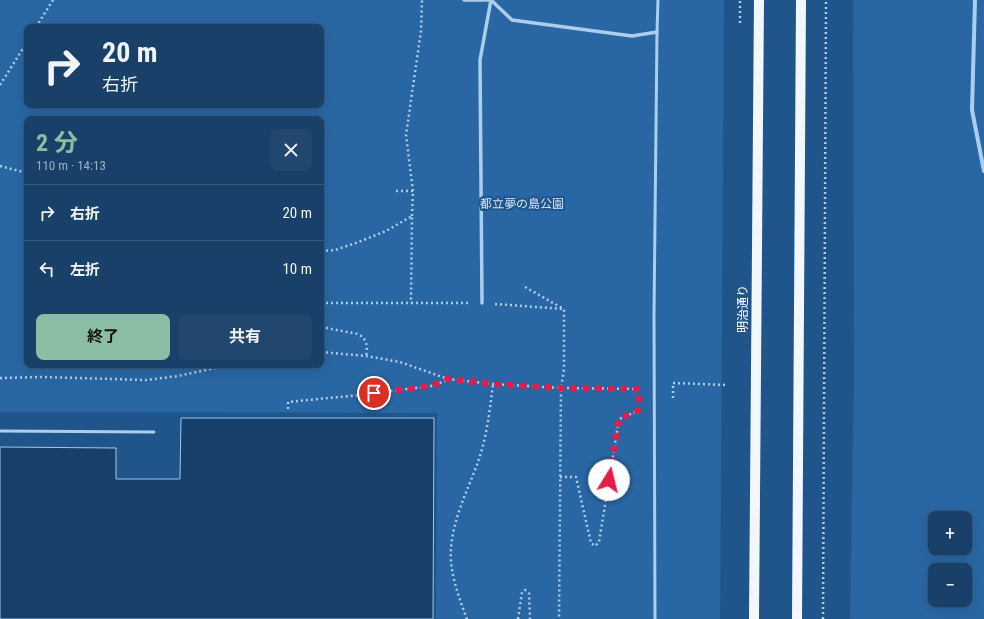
<!DOCTYPE html>
<html lang="ja">
<head>
<meta charset="utf-8">
<style>
	:root { --surface:#184068; --page:#21476e; --text:#f1f3f6; --muted:#9fafc0; --line:#36597c; --accent:#8abfa5 }
	body { margin:0; font-family:"Roboto Condensed","Noto Sans JP",sans-serif; background:var(--page); color:var(--text); height:100vh; display:flex; flex-direction:column; font-size:15px; white-space:nowrap }
	* { box-sizing:border-box; margin:0 }
	p { font-size:13px; color:var(--muted) }
	.icon { flex:none; width:22px; height:22px; fill:none; stroke:currentColor; stroke-width:2; stroke-linecap:round; stroke-linejoin:round }
	.map { position:relative; flex:1; overflow:hidden }
	.drawer { position:absolute; left:24px; top:116px; width:300px; height:252px; display:flex; flex-direction:column; background:var(--surface); border-radius:8px; box-shadow:0 4px 16px #0002,0 0 0 1px var(--line) }
	.drawer>* { flex:none }
	.banner { position:absolute; left:24px; top:24px; width:300px; height:84px; border-radius:8px; box-shadow:0 4px 16px #0002,0 0 0 1px var(--line); background:#184068; color:var(--text); overflow:hidden }
	.tools { position:absolute; left:928px; top:511px; display:grid; gap:8px }
	.tools a { display:grid; place-items:center; width:44px; height:44px; border-radius:8px; background:var(--surface); box-shadow:0 4px 16px #0002,0 0 0 1px var(--line); font-size:20px }
	.pin { position:absolute; display:grid; place-items:center; width:34px; height:34px; color:#fff; margin:-17px; border:2px solid #fff; border-radius:50%; box-shadow:0 1px 4px #0007 }
	.me { position:absolute; width:44px; margin:-22px; rotate:9deg; stroke-linejoin:round; filter:drop-shadow(0 0 3px #0008) }
	.turn { display:flex; align-items:center; gap:14px; height:84px; padding:0 12px; font-size:18px }
	.turn .icon { width:52px; height:52px; stroke-width:2.5 }
	.turn b { display:block; font-size:28px; line-height:34px }
	.round { display:grid; place-items:center; flex:none; width:42px; height:42px; border-radius:8px; background:var(--page) }
	.head { display:flex; align-items:center; justify-content:space-between; height:68px; padding:0 12px }
	h1 { font-size:24px; font-weight:700; line-height:30px; color:var(--accent) }
	.button { display:flex; gap:8px; margin-top:auto; padding:8px 12px }
	.button a { flex:1; height:46px; border-radius:8px; background:var(--accent); color:#111; font-size:16px; font-weight:700; line-height:46px; text-align:center }
	.button a+a { background:var(--page); color:var(--text) }
	ul { padding:0; list-style:none }
	li { display:flex; align-items:center; gap:12px; height:56px; padding:0 12px; border-top:1px solid var(--line) }
	li div { flex:1 }
	li b { display:block; font-size:15px }
	li em { font-style:normal }
	.map>svg:first-child { display:block }
	.green { fill:#2967a4; fill-rule:evenodd }
	.water { fill:#163f6a; stroke:#a0c8ed }
	.lines { fill:none; stroke-linecap:round; stroke-linejoin:round }
	.path { stroke:#adcdec; stroke-width:2.5; stroke-dasharray:2 3; stroke-linecap:butt }
	.service { stroke:#adcdec; stroke-width:3 }
	.pedestrian { stroke:#adcdec; stroke-width:3.5 }
	.minor { stroke:#adcdec; stroke-width:4 }
	.primary { stroke:#f2f7fe; stroke-width:10 }
	.route { stroke:#e11d48; stroke-width:7; stroke-dasharray:0 12.6 }
	.labels { text-anchor:middle; dominant-baseline:central; stroke-width:4; stroke-linejoin:round; paint-order:stroke }
	.park-label { font-size:12px; fill:#d2e5f8; stroke:#20558b }
	.street-label { font-size:12px; fill:#fff; stroke:#20558b }
</style>
</head>
<body>
<div class="map">
<svg width="984" height="619" viewBox="0 0 984 619">
	<rect width="100%" height="100%" fill="#20558b"/>
	<!-- green -->
	<g class="green">
		<path d="M0,0H724L720,619H436L437,413L0,412ZM27,27H321V105H27ZM27,119H321V365H27Z"/>
		<path d="M853,0H984V619H850L854,376ZM935,518H965V548H935ZM935,570H965V600H935Z"/>
	</g>
	<!-- water -->
	<polygon class="water" points="181,418 434,418 433,619 0,619 0,447 116,448 116,479 180,479"/>
	<g class="lines">
		<!-- path -->
		<g class="path">
			<polyline points="740,23 740,0"/>
			<polyline points="36,27 53,0"/>
			<polyline points="0,85 27,42"/>
			<polyline points="0,166 27,173"/>
			<polyline points="396,191 413,191"/>
			<polyline points="412,216 413,191 406,135 421,31 422,0"/>
			<polyline points="321,251 335,250 356,243 386,231 412,216 411,303"/>
			<polyline points="525,287 562,308"/>
			<polyline points="321,303 468,303"/>
			<polyline points="495,304 564,309 564,369 561,388 559,619"/>
			<path d="M321,327L358,334C367,339 368,346 366,356"/>
			<polyline points="321,352 366,356 400,362 448,379 493,384 561,388 639,389 639,391"/>
			<polyline points="0,378 42,377 146,380 178,376 229,365"/>
			<polyline points="673,398 673,383 728,385"/>
			<polyline points="288,409 288,402 360,395 431,386 448,380"/>
			<polyline points="560,477 576,477 591,543 595,546 599,542 619,419 642,409"/>
			<path d="M467,619C459,598 449,571 451,549C453,517 469,488 479,459C487,435 490,409 493,384"/>
			<polyline points="518,619 522,593 525,590 529,593 530,619"/>
			<polyline points="823,619 826,0"/>
		</g>
		<!-- service -->
		<g class="service">
			<polyline points="0,431 154,432"/>
			<polyline points="655,619 654,315 657,32 658,0"/>
		</g>
		<!-- pedestrian -->
		<g class="pedestrian">
			<polyline points="464,0 491,0 512,20 632,36 657,32"/>
			<polyline points="482,303 480,60 491,0"/>
		</g>
		<!-- minor -->
		<polyline class="minor" points="975,0 972,110 984,171"/>
		<!-- primary -->
		<g class="primary">
			<polyline points="754,619 759,0"/>
			<polyline points="797,619 801,0"/>
		</g>
	</g>
	<g class="lines">
		<!-- route -->
		<polyline class="route" points="374,393 431,386 448,379 493,384 561,388 639,389 639,410 619,419 609,480"/>
	</g>
	<g class="labels">
		<!-- park labels -->
		<g class="park-label">
			<text x="522" y="204">都立夢の島公園</text>
		</g>
		<!-- street labels -->
		<g class="street-label">
			<text transform="translate(743 309) rotate(-90)">明治通り</text>
		</g>
	</g>
</svg>
<div class="tools">
<a>+</a>
<a>−</a>
</div>
<div class="pin" style="left:374px;top:393px;background:#d93025"><svg class="icon" aria-label="arrive" viewBox="0 0 24 24"><path d="M6 21V4h12l-3 4 3 4H6"/></svg></div>
<svg class="me" style="left:609px;top:480px" viewBox="-20 -20 40 40"><circle r="19" fill="#fff"/><path d="M0-13L10 11 0 6-10 11z" fill="#e11d48"/></svg>
<div class="banner">
<div class="turn"><svg class="icon" aria-label="right" viewBox="0 0 24 24"><path d="M7 20v-9h11M14 6l5 5-5 5"/></svg><div><b>20 m</b>右折</div></div>
</div>
<section class="drawer">
<div class="head"><div><h1>2 分</h1><p>110 m · 14:13</p></div><a class="round"><svg class="icon" aria-label="close" viewBox="0 0 24 24"><path d="M6 6l12 12M18 6L6 18"/></svg></a></div>
<ul>
<li><svg class="icon" aria-label="right" viewBox="0 0 24 24"><path d="M7 20v-9h11M14 6l5 5-5 5"/></svg><div><b>右折</b></div><em>20 m</em></li>
<li><svg class="icon" aria-label="left" viewBox="0 0 24 24"><path d="M17 20v-9H6M10 6l-5 5 5 5"/></svg><div><b>左折</b></div><em>10 m</em></li>
</ul>
<div class="button"><a>終了</a><a>共有</a></div>
</section>
</div>
</body>
</html>
